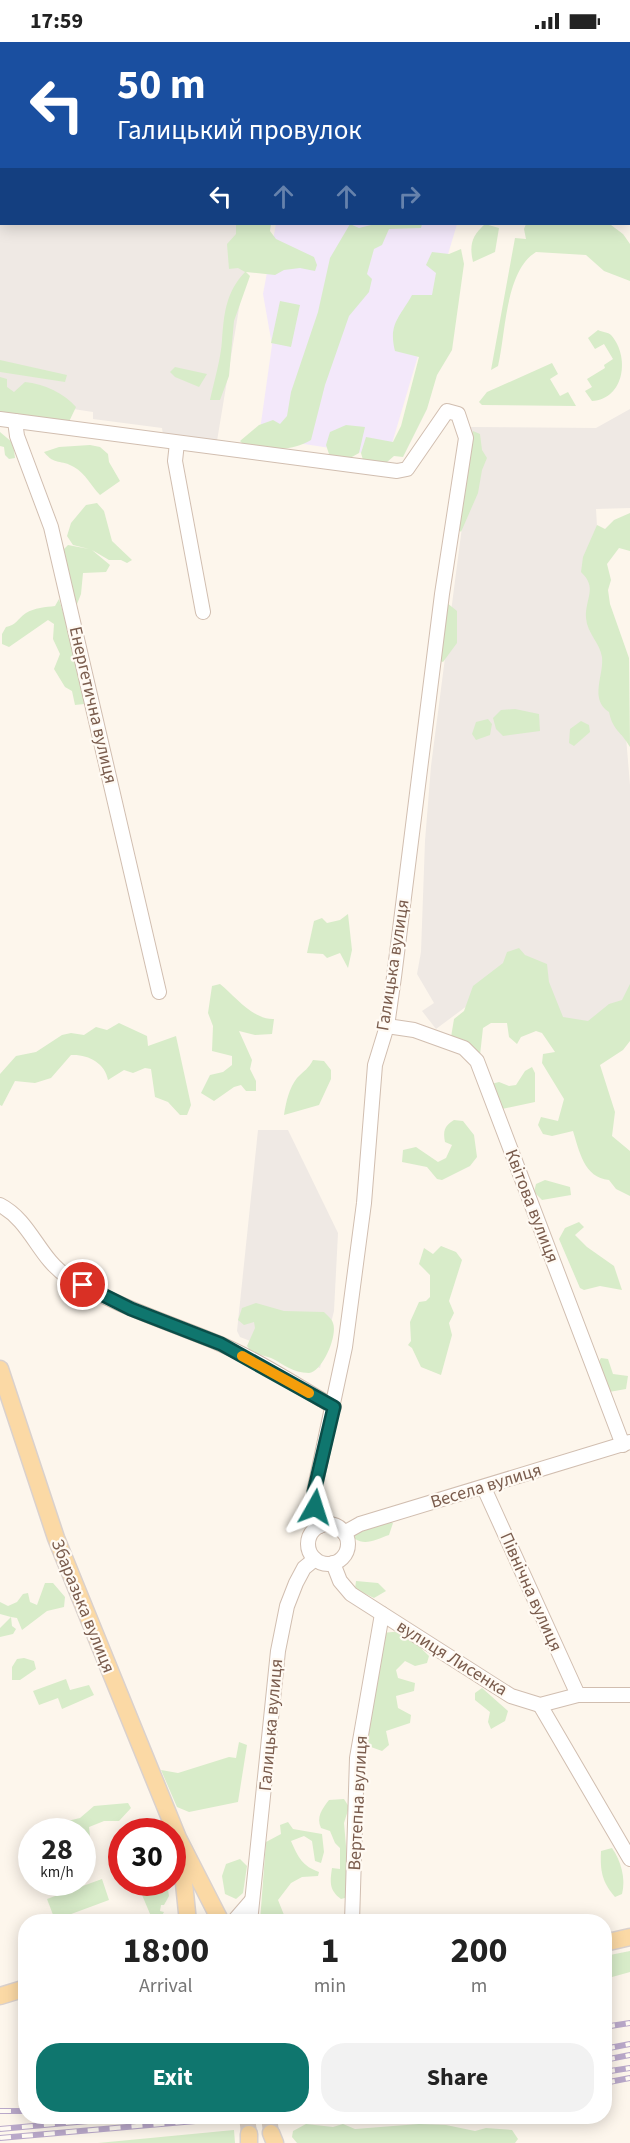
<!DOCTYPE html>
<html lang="en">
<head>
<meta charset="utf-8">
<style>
	:root { --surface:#fff; --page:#f2f2f2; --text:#222; --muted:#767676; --accent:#0f766e }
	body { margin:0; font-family:"Source Sans 3",sans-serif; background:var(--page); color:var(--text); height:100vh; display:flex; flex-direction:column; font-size:22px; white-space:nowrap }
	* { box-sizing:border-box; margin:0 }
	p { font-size:20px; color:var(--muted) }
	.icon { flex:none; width:33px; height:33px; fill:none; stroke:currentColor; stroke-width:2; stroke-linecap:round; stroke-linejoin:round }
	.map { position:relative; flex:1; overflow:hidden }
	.panel { position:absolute; left:18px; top:1872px; width:594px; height:210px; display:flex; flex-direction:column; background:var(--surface); border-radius:24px; box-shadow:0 3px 15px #0003 }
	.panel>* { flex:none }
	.guide { position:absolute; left:0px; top:0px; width:630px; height:183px; box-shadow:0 3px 15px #0003; background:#1a4fa0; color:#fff; overflow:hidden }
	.speed { position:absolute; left:18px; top:1776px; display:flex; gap:12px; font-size:30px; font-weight:700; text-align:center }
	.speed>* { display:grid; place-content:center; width:78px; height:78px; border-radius:50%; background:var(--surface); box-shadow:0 3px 15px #0003; line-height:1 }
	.speed small { font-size:15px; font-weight:400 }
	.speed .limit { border:9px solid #d22; background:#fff; color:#111 }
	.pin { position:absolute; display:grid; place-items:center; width:51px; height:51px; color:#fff; margin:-26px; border:3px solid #fff; border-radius:50%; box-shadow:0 2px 6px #0007 }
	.me { position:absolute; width:66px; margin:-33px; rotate:6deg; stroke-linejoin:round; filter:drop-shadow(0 0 4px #0008) }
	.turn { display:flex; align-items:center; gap:21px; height:126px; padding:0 18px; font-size:27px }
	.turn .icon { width:78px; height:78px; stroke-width:2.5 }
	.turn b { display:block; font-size:42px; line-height:51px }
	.lanes { display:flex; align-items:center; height:57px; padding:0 18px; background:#0003; justify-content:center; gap:30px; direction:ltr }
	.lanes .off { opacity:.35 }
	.eta { display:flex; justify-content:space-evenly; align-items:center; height:102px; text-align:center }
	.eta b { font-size:36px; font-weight:700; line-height:42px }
	.action { display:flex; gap:12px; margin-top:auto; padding:12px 18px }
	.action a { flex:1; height:69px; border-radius:24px; background:var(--accent); color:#fff; font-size:24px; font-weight:700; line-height:69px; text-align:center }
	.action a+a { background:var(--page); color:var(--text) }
	.status { display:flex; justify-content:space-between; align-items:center; height:42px; padding:0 30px; background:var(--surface); direction:ltr }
	.status svg { height:16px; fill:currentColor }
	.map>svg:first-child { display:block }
	.industrial { fill:#efe9e4 }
	.education { fill:#f3e8fa }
	.green { fill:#d8ecc9 }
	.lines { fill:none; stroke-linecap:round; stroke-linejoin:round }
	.major-tunnel { stroke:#dcd0c4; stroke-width:16; stroke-dasharray:16 8; stroke-linecap:butt }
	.minor-casing { stroke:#d1beb0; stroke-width:16 }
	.major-casing { stroke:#dad1cd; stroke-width:19 }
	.minor { stroke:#fff; stroke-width:14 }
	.major { stroke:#fbd9a5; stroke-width:16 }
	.rail-casing { stroke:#b9a8c9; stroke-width:6 }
	.rail { stroke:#fffaf3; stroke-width:4; stroke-dasharray:11; stroke-linecap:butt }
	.route-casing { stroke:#0a4d48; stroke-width:15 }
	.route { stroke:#0f766e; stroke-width:10 }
	.slow { stroke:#f59e0b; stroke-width:10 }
	.labels { text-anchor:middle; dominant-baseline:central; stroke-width:4.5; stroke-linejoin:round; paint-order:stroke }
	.street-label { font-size:18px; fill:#7a5c4d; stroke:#fffaf3 }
</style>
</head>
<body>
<div class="status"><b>17:59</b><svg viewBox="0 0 49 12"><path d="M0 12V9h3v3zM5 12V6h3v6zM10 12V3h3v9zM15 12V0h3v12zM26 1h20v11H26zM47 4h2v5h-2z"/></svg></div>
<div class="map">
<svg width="630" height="2101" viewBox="0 0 630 2101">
	<rect width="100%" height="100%" fill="#fdf6ec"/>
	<!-- industrial -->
	<g class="industrial">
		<polygon points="0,0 303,0 2,2 2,182 253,182 217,399 163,393 162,386 93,377 93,370 0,356"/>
		<polygon points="630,367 630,466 596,467 605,625 625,683 630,743 630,956 585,984 483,952 436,987 422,969 434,961 417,932 421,910 425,799 431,724 466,454 470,385 596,386"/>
		<polygon points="258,1088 288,1088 338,1191 334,1269 320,1326 240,1295 237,1289"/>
	</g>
	<!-- education -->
	<polygon class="education" points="276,182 457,182 388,415 259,395 272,303 263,252"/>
	<!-- green -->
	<g class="green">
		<path d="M236,182H271L270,189L276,197L314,215L317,223L315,229L300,226L284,228L275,233L246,230L250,234L234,279L229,334L220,358H210C214,340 221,316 222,298C224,271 226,250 245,230L238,226L229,227L227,202L236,192Z"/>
		<path d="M350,182L359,186L375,182H422L421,186L389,187L382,203L374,207L367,232L372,237L369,250L349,274L325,343L311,398C297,406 277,410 263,404L249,408L240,399L259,383L273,378L280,382L287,374L291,350L318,270L330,216Z"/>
		<path d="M485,182L499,186L495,210L473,220C469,202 472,194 485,182Z"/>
		<path d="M526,182L611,183L623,192L630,202V239L604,229L586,213L536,210C505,229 506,291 498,324L491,328L515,196L526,197L524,187Z"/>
		<path d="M461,207L464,222L452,308L437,333L427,367L403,415L394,414L380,426L365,425L361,411L366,395L393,400L401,384L419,315L395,309C388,282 400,275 412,253H432L436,231L426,223L432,210L449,212Z"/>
		<polygon points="280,259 300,263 291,305 271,301"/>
		<path d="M598,288C602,290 608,290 611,293C630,314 625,357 592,359L585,349L592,345L587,337L605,326L604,323L613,317L604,302L595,307L588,296Z"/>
		<polygon points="0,318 67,333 65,340 0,330"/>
		<polygon points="552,321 558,332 550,337 560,354 568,350 576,364 482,363 479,360 487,350"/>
		<polygon points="175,325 207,332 199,345 175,335 170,330"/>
		<path d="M0,335L7,337V345L14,350L25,340C44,342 64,351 76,365L66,386L0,378Z"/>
		<polygon points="346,383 365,385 359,411 343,420 330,415 326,403 330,390"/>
		<polygon points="473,389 480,392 482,408 487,416 482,428 478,451 461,490 458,487 460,430"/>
		<polygon points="0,390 13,401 15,416 9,417 5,413 4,405 0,404"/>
		<path d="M90,403L100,405L108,412L109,420L120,439L100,453C91,444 86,432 74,425C61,417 55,424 44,410L59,405Z"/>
		<polygon points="97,461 104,469 112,499 132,518 127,521 121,518 109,518 92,508 110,523 106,530 83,531 81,552 77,562 72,555 61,510 68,503 89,507 73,503 67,494 71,481 86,463"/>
		<path d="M630,471V509L619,506L607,522L611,538L608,548L610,562L629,616L630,705C621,689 613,689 609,670C589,657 604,634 602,615C600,601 587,591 586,576C585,556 598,546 581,530L583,515L597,483L605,487L614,478Z"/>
		<path d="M59,557L81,631L84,662L75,663L72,649L65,645L54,627L60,612L53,597L54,582L48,578L9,605L2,602V592L6,585C17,583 17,577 26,571C34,566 46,565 55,564Z"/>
		<polygon points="447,561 457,569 457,601 443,620 433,617 431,588 437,566"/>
		<polygon points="515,667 539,672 540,689 503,694 496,687 493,676 501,668"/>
		<polygon points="488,677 492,682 490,693 476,698 472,692 476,680"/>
		<polygon points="581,679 589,683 590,690 574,704 569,701 570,687"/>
		<polygon points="348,872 352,908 348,926 340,911 327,916 323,912 307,911 314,879 322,876 327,881 340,878"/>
		<path d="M519,906L525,913L547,922L549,940L563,975L588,979L609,962L622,958L630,942V999L623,1008L600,1023L615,1070L612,1094L630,1109V1154L616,1147L609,1138C584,1136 579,1108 573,1089L552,1094L543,1092L538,1083L541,1075L558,1079L564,1057L542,1021L543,1012L555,1010L542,991L536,989L521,995L517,1002L509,995L507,981H491L483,986L480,1013L471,1015L451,995L454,977L464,969L473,944L503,921L507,910Z"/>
		<path d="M220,942C236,955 253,978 274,977L272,992L255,993L239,989L252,1018L250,1027L256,1039V1049H246L241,1043L234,1045L214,1059L201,1051L210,1033L223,1030L232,1023V1014L212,1009L213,984L208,971L212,944Z"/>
		<path d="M119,981L147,994L148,1004L176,994L191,1063L187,1073H180L168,1060L155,1055L151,1027L145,1026L133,1031L124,1028L108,1038C105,1021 88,1012 71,1013L51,1036L35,1041L15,1039L2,1064L0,1063V1032L16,1014L36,1010L62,993L71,991L84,993L96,985L107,988Z"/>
		<path d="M313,1018L324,1019L331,1028V1037L319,1063L284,1073C286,1060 289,1046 297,1036C304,1029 309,1026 313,1018Z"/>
		<polygon points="532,1025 535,1031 535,1060 502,1067 491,1042 499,1040 509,1044 516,1043 525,1029"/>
		<path d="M454,1078L463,1079L474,1093L477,1115L470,1124L442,1138L437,1137L427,1125L402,1120L403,1108L416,1105L438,1120L446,1116L452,1103L445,1100C443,1089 444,1084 454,1078Z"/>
		<polygon points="545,1138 570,1145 571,1153 542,1158 534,1150 536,1142"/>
		<polygon points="579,1180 584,1185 575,1193 587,1205 614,1224 622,1248 600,1244 584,1248 580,1246 559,1197 565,1186"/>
		<polygon points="441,1204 456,1210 462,1218 449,1259 454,1271 449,1281 452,1293 441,1333 421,1325 412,1306 408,1303 411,1299 410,1280 419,1260 426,1259 430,1255 430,1233 419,1222 424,1206 433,1212"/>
		<path d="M256,1261L284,1269L324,1270C327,1273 332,1277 333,1281C338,1294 322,1330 309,1331C292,1331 284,1322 271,1316C261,1312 253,1313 247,1304L255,1286L254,1280L244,1283L238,1278L242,1266Z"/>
		<polygon points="601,1316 608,1317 613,1332 628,1334 626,1347 609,1350 605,1347 605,1335 597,1323"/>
		<path d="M386,1476L393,1481L389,1493C377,1497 366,1504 355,1497V1492Z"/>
		<polygon points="356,1539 378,1541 386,1549 374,1556 355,1547"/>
		<polygon points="45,1541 53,1541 65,1555 64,1565 47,1569 22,1588 17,1576 11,1575 12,1584 16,1587 13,1592 0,1595 0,1586 11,1575 0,1572 0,1560 8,1564 17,1560 23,1552 28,1551 30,1560 37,1563"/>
		<polygon points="403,1589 429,1614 427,1621 415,1624 405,1619 396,1628 398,1636 415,1641 414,1649 396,1654 398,1666 411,1673 410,1681 386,1689 389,1703 382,1709 371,1705 358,1690 382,1591"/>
		<polygon points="24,1616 34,1619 36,1627 20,1638 12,1638 12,1625 17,1617"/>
		<polygon points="66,1637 70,1648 89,1643 94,1653 62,1667 58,1656 39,1663 33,1649"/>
		<polygon points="482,1646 508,1669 505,1679 491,1687 488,1680 490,1670 475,1658 475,1651"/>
		<polygon points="239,1700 247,1703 238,1760 189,1770 177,1765 161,1728 178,1731 229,1715 236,1716"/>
		<path d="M344,1757L349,1765L344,1781L348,1827L345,1856L341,1857C329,1848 330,1840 332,1826L340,1827V1806L335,1801L330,1789L321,1786C316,1775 322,1767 329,1758Z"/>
		<polygon points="128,1761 131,1766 119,1779 104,1779 89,1785 91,1803 83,1807 82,1790 55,1782 80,1776 94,1764"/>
		<path d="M288,1780L293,1787L322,1792L324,1810L321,1821L315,1819L312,1799L304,1794L291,1799C298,1815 302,1824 319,1830L318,1834L302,1835L291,1841L278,1858L284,1873L281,1879H260L266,1800L281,1792L280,1783Z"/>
		<path d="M612,1806C621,1819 626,1837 622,1852L615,1855C602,1840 600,1829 601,1809Z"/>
		<polygon points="240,1817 247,1824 243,1851 236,1857 225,1852 222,1834 226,1822"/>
		<polygon points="102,1837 109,1858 55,1878 47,1857"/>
		<polygon points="137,1841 167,1841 169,1854 164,1863 161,1863 160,1869 164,1870 159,1879 153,1879"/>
		<polygon points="630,1909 630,1930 605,1937 605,1914"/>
		<polygon points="306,2082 333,2085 343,2082 355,2087 419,2082 446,2083 475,2089 486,2086 512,2088 518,2097 515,2101 297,2101 292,2095 293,2089"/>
		<polygon points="234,2088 235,2101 98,2101"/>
	</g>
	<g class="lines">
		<!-- major-tunnel -->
		<g class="major-tunnel">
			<polyline points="247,2074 249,2092"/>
			<polyline points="269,2074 271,2091"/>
		</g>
		<defs>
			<g id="minor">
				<polyline points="0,377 397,429 407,427 447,369 458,372 466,396 442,552 394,935 387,984 375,1023 364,1161 345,1305 314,1450 315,1465 320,1484"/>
				<polyline points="15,379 17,394 51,485 159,950"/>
				<polyline points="177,401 175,419 203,570"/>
				<polyline points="387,984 414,988 464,1006 477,1019 623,1403"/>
				<path d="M0,1163C31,1179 39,1217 68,1235C115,1264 168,1280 218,1301C258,1318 296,1343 334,1365"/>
				<polyline points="484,1446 578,1653"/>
				<circle cx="328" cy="1502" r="20"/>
				<polyline points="344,1491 360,1482 630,1400"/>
				<polyline points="333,1521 340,1539 351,1552 511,1654 540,1663 578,1653 630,1653"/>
				<polyline points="540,1663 630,1817"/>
				<polyline points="233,1880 252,1858"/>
				<polyline points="250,1880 278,1609 287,1564 296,1541 304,1526 315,1517"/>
				<polyline points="352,1880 357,1716 382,1572"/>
			</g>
			<g id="major">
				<polyline points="0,1327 56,1496 178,1796 221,1880"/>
				<polyline points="181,1812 188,1880"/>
				<polyline points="604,1901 630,1895"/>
				<polyline points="0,1954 26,1946"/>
				<polyline points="271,2091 275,2101"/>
				<polyline points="249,2092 249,2101"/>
			</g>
		</defs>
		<!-- minor casing -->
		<use href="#minor" class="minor-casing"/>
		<!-- major casing -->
		<use href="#major" class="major-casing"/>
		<!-- minor -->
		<use href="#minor" class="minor"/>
		<!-- major -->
		<use href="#major" class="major"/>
		<defs>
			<g id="rail">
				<polyline points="604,1985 630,1981"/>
				<polyline points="604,2007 630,2002"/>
				<polyline points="604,2018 630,2013"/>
				<polyline points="604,2030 630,2026"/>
				<polyline points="604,2041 630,2036"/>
				<polyline points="0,2069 26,2069"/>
				<polyline points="0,2087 143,2074"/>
				<polyline points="0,2096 253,2074"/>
			</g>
		</defs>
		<!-- rail casing -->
		<use href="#rail" class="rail-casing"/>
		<!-- rail -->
		<use href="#rail" class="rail"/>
	</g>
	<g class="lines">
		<defs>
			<polyline id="route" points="83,1243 131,1267 221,1302 334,1365 314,1450 315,1465"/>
		</defs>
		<!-- route casing -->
		<use href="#route" class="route-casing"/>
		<!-- route -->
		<use href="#route" class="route"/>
		<!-- slow -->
		<polyline class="slow" points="242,1314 309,1351"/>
	</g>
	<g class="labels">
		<!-- street labels -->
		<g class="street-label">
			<text transform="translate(93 663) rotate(77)">Енергетична вулиця</text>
			<text transform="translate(393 923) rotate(-81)">Галицька вулиця</text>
			<text transform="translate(532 1164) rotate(69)">Квітова вулиця</text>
			<text transform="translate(486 1444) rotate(-17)">Весела вулиця</text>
			<text transform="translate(531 1550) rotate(66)">Північна вулиця</text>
			<text transform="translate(83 1564) rotate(68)">Збаразька вулиця</text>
			<text transform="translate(452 1616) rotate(32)">вулиця Лисенка</text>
			<text transform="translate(271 1683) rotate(-85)">Галицька вулиця</text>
			<text transform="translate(358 1761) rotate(-87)">Вертепна вулиця</text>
		</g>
	</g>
</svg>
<div class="speed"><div>28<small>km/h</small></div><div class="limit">30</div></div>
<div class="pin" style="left:83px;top:1243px;background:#d93025"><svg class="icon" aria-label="arrive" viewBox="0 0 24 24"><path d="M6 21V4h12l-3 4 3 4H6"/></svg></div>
<svg class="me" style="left:315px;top:1465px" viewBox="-20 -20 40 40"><path d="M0-17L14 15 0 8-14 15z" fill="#0f766e" stroke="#fff" stroke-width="4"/></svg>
<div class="guide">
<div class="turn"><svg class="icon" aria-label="left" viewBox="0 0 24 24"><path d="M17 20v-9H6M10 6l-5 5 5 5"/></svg><div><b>50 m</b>Галицький провулок</div></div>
<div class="lanes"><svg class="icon" aria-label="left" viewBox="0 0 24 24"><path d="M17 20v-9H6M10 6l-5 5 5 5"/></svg><svg class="icon off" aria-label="ahead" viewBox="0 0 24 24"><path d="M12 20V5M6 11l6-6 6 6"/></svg><svg class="icon off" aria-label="ahead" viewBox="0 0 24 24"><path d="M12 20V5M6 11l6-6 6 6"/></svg><svg class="icon off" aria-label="right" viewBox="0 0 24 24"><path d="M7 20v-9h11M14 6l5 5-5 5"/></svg></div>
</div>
<section class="panel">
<div class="eta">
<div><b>18:00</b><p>Arrival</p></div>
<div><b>1</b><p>min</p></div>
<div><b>200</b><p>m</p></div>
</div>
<div class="action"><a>Exit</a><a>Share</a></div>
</section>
</div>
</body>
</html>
